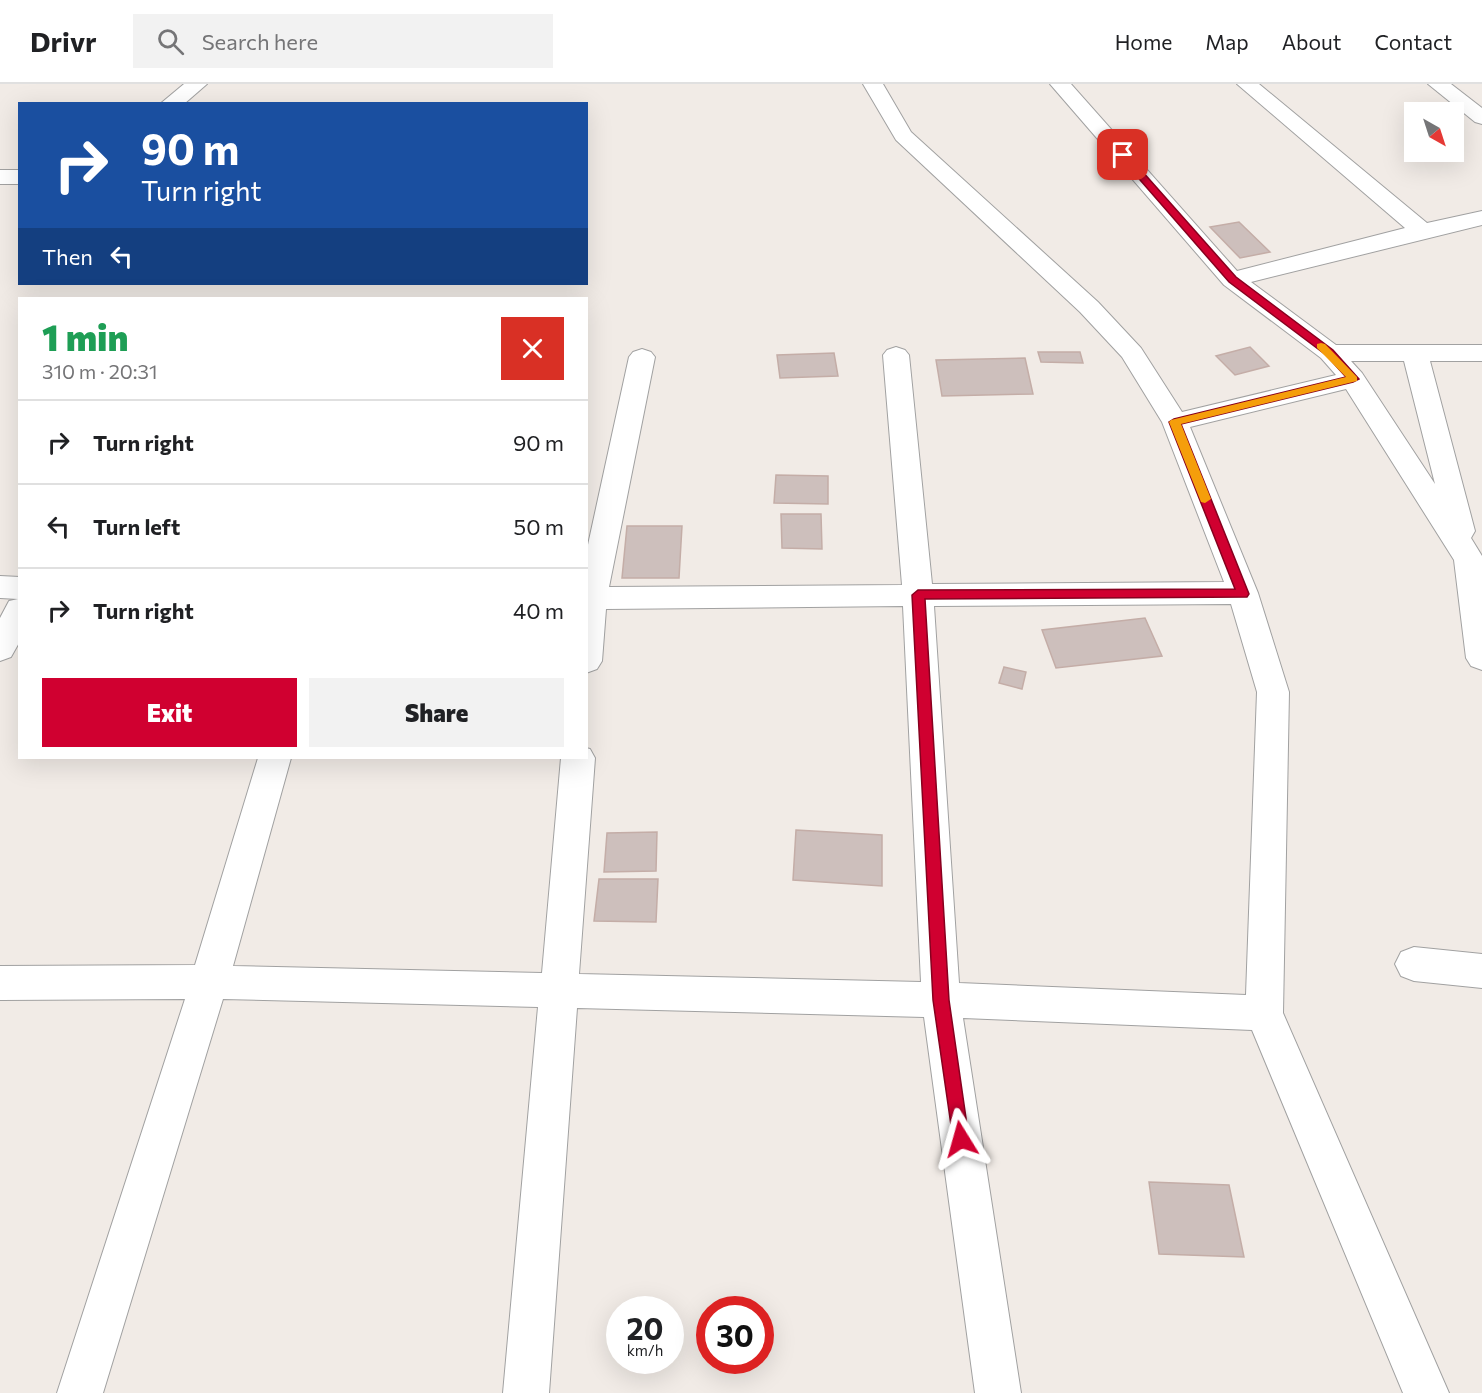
<!DOCTYPE html>
<html lang="en">
<head>
<meta charset="utf-8">
<style>
	:root { --surface:#fff; --page:#f2f2f2; --text:#202124; --muted:#757577; --line:#e0e0e0; --accent:#d00030 }
	body { margin:0; font-family:Commissioner,sans-serif; background:var(--page); color:var(--text); height:100vh; display:flex; flex-direction:column; font-size:22px; white-space:nowrap }
	* { box-sizing:border-box; margin:0 }
	p { font-size:20px; color:var(--muted) }
	.icon { flex:none; width:33px; height:33px; fill:none; stroke:currentColor; stroke-width:2; stroke-linecap:round; stroke-linejoin:round }
	.map { position:relative; flex:1; overflow:hidden }
	.details { position:absolute; left:18px; top:213px; width:570px; height:462px; display:flex; flex-direction:column; background:var(--surface); border-radius:0px; box-shadow:0 6px 24px #0002 }
	.details>* { flex:none }
	.guide { position:absolute; left:18px; top:18px; width:570px; height:183px; border-radius:0px; box-shadow:0 6px 24px #0002; background:#1a4fa0; color:#fff; overflow:hidden }
	.needle { width:39px; rotate:141deg }
	.tools { position:absolute; left:1404px; top:18px; display:grid; gap:12px }
	.tools a { display:grid; place-items:center; width:60px; height:60px; border-radius:0px; background:var(--surface); box-shadow:0 6px 24px #0002; font-size:30px }
	.speed { position:absolute; left:606px; top:1212px; display:flex; gap:12px; font-size:30px; font-weight:700; text-align:center }
	.speed>* { display:grid; place-content:center; width:78px; height:78px; border-radius:50%; background:var(--surface); box-shadow:0 6px 24px #0002; line-height:1 }
	.speed small { font-size:15px; font-weight:400 }
	.speed .limit { border:9px solid #d22; background:#fff; color:#111 }
	.pin { position:absolute; display:grid; place-items:center; width:51px; height:51px; color:#fff; margin:-26px; border-radius:12px; box-shadow:0 3px 9px #0006 }
	.me { position:absolute; width:66px; margin:-33px; rotate:352deg; stroke-linejoin:round; filter:drop-shadow(0 0 4px #0008) }
	.turn { display:flex; align-items:center; gap:21px; height:126px; padding:0 24px; font-size:27px }
	.turn .icon { width:78px; height:78px; stroke-width:2.5 }
	.turn b { display:block; font-size:42px; line-height:51px }
	.then { display:flex; align-items:center; height:57px; padding:0 24px; background:#0003; gap:12px; font-size:22px }
	.round { display:grid; place-items:center; flex:none; width:63px; height:63px; border-radius:0px; background:var(--page) }
	.overview { display:flex; align-items:center; justify-content:space-between; height:102px; padding:0 24px }
	h1 { font-size:36px; font-weight:800; line-height:45px; color:#1e9e55 }
	.primary-button { display:flex; gap:12px; margin-top:auto; padding:12px 24px }
	.primary-button a { flex:1; height:69px; border-radius:0px; background:var(--accent); color:#fff; font-size:24px; font-weight:800; line-height:69px; text-align:center }
	.primary-button a+a { background:var(--page); color:var(--text) }
	ul { padding:0; list-style:none }
	li { display:flex; align-items:center; gap:18px; height:84px; padding:0 24px; border-top:2px solid var(--line) }
	li div { flex:1 }
	li b { display:block; font-size:22px }
	li em { font-style:normal }
	header { display:flex; align-items:center; gap:36px; box-sizing:border-box; height:84px; padding:0 30px; background:var(--surface); border-bottom:2px solid var(--line) }
	header strong { font-size:28px }
	nav { display:flex; gap:33px; margin-inline-start:auto; font-size:21px }
	.search { width:420px; height:54px; background:var(--page); display:flex; align-items:center; gap:15px; box-sizing:border-box; padding:0 21px; border-radius:0px; color:var(--muted); font-size:22px }
	.map>svg:first-child { display:block }
	.building { fill:#cdbfbc; stroke:#c4ada7; stroke-width:1.5 }
	.lines { fill:none; stroke-linecap:round; stroke-linejoin:round }
	.street-casing { stroke:#a1a1a1; stroke-width:2 }
	.street { fill:#fff; fill-rule:evenodd }
	.route { fill:#d00030; stroke:#87001f; stroke-width:1.5 }
	.slow { fill:#f59e0b }
</style>
</head>
<body>
<header>
<strong>Drivr</strong>
<div class="search"><svg class="icon" aria-label="search" viewBox="0 0 24 24"><circle cx="10" cy="10" r="6"/><path d="M15 15l6 6"/></svg>Search here</div>
<nav><a>Home</a><a>Map</a><a>About</a><a>Contact</a></nav>
</header>
<div class="map">
<svg width="1482" height="1309" viewBox="0 0 1482 1309">
	<rect width="100%" height="100%" fill="#f1ebe6"/>
	<!-- building -->
	<g class="building">
		<polygon points="1239,138 1270,168 1240,174 1210,143"/>
		<polygon points="1250,263 1269,282 1235,291 1216,272"/>
		<polygon points="1038,268 1080,268 1083,279 1041,278"/>
		<polygon points="834,269 838,292 780,294 777,271"/>
		<polygon points="1025,274 1033,310 942,312 936,276"/>
		<polygon points="776,391 828,392 828,420 774,419"/>
		<polygon points="781,430 821,430 822,465 782,464"/>
		<polygon points="627,442 682,442 679,494 622,494"/>
		<polygon points="1145,534 1162,572 1056,584 1042,546"/>
		<polygon points="1004,583 1026,588 1022,605 999,599"/>
		<polygon points="796,746 882,751 882,802 793,796"/>
		<polygon points="657,748 656,787 604,788 607,749"/>
		<polygon points="599,795 658,795 656,838 594,837"/>
		<polygon points="1149,1098 1229,1101 1244,1173 1159,1170"/>
	</g>
	<g class="lines">
		<defs>
			<g id="street">
				<polygon points="184,0 207,0 184,20 160,20"/>
				<path d="M863,0H883L911,48L1098,218L1141,264L1182,328L1336,291L1321,274L1224,201L1050,0H1071L1237,187L1405,144L1237,0H1259L1427,139L1482,127V141L1251,198L1336,261H1482V277H1430L1475,447L1471,454L1482,472V586L1471,582L1466,574L1454,476L1346,305L1190,343L1258,509L1289,608L1283,929L1449,1309H1403L1252,946L963,934L1021,1309H975L924,933L577,924L549,1309H503L538,923L223,915L103,1309H57L185,915L0,916V882L195,881L258,674H291L233,882L542,889L561,674H586V664L590,665L595,674L579,890L921,898L903,522L606,525L602,577L597,585L586,589V470L629,273L633,268L642,265L651,268L655,273L609,503L902,501L883,271L887,266L896,263L905,266L909,271L932,500L1224,498L1162,338L1122,273L1080,228L896,56ZM1351,277H1404L1435,400L1362,289ZM1231,520L1257,608L1246,911L959,899L934,522Z"/>
				<polygon points="1428,0 1451,0 1482,24 1482,40 1475,38"/>
				<rect x="0" y="86" width="20" height="14"/>
				<polygon points="0,492 20,493 20,557 11,573 0,577 0,534 9,517 18,515 0,514"/>
				<polygon points="1414,863 1482,870 1482,904 1414,897 1401,892 1395,880 1401,868"/>
			</g>
		</defs>
		<!-- street casing -->
		<use href="#street" class="street-casing"/>
		<!-- street -->
		<use href="#street" class="street"/>
	</g>
	<!-- route -->
	<polygon class="route" points="1120,69 1126,69 1236,193 1333,266 1359,295 1353,298 1181,340 1249,510 1247,513 925,515 949,916 969,1055 967,1061 961,1063 955,1061 953,1055 933,916 912,511 918,506 1235,505 1169,338 1174,335 1346,293 1326,271 1229,198 1120,73"/>
	<!-- slow -->
	<polygon class="slow" points="1321,259 1325,260 1357,293 1357,297 1181,340 1211,415 1205,419 1201,418 1169,338 1171,336 1346,293 1317,264 1317,260"/>
</svg>
<div class="tools">
<a><svg class="needle" viewBox="-14 -14 28 28"><path d="M0-13l5 13h-10z" fill="#e53935"/><path d="M0 13l5-13h-10z" fill="#757577"/></svg></a>
</div>
<div class="speed"><div>20<small>km/h</small></div><div class="limit">30</div></div>
<div class="pin" style="left:1123px;top:71px;background:#d93025"><svg class="icon" aria-label="arrive" viewBox="0 0 24 24"><path d="M6 21V4h12l-3 4 3 4H6"/></svg></div>
<svg class="me" style="left:961px;top:1055px" viewBox="-20 -20 40 40"><path d="M0-17L14 15 0 8-14 15z" fill="#d00030" stroke="#fff" stroke-width="4"/></svg>
<div class="guide">
<div class="turn"><svg class="icon" aria-label="right" viewBox="0 0 24 24"><path d="M7 20v-9h11M14 6l5 5-5 5"/></svg><div><b>90 m</b>Turn right</div></div>
<div class="then">Then<svg class="icon" aria-label="left" viewBox="0 0 24 24"><path d="M17 20v-9H6M10 6l-5 5 5 5"/></svg></div>
</div>
<section class="details">
<div class="overview"><div><h1>1 min</h1><p>310 m · 20:31</p></div><a class="round" style="background:#d93025;color:#fff"><svg class="icon" aria-label="close" viewBox="0 0 24 24"><path d="M6 6l12 12M18 6L6 18"/></svg></a></div>
<ul>
<li><svg class="icon" aria-label="right" viewBox="0 0 24 24"><path d="M7 20v-9h11M14 6l5 5-5 5"/></svg><div><b>Turn right</b></div><em>90 m</em></li>
<li><svg class="icon" aria-label="left" viewBox="0 0 24 24"><path d="M17 20v-9H6M10 6l-5 5 5 5"/></svg><div><b>Turn left</b></div><em>50 m</em></li>
<li><svg class="icon" aria-label="right" viewBox="0 0 24 24"><path d="M7 20v-9h11M14 6l5 5-5 5"/></svg><div><b>Turn right</b></div><em>40 m</em></li>
</ul>
<div class="primary-button"><a>Exit</a><a>Share</a></div>
</section>
</div>
</body>
</html>
